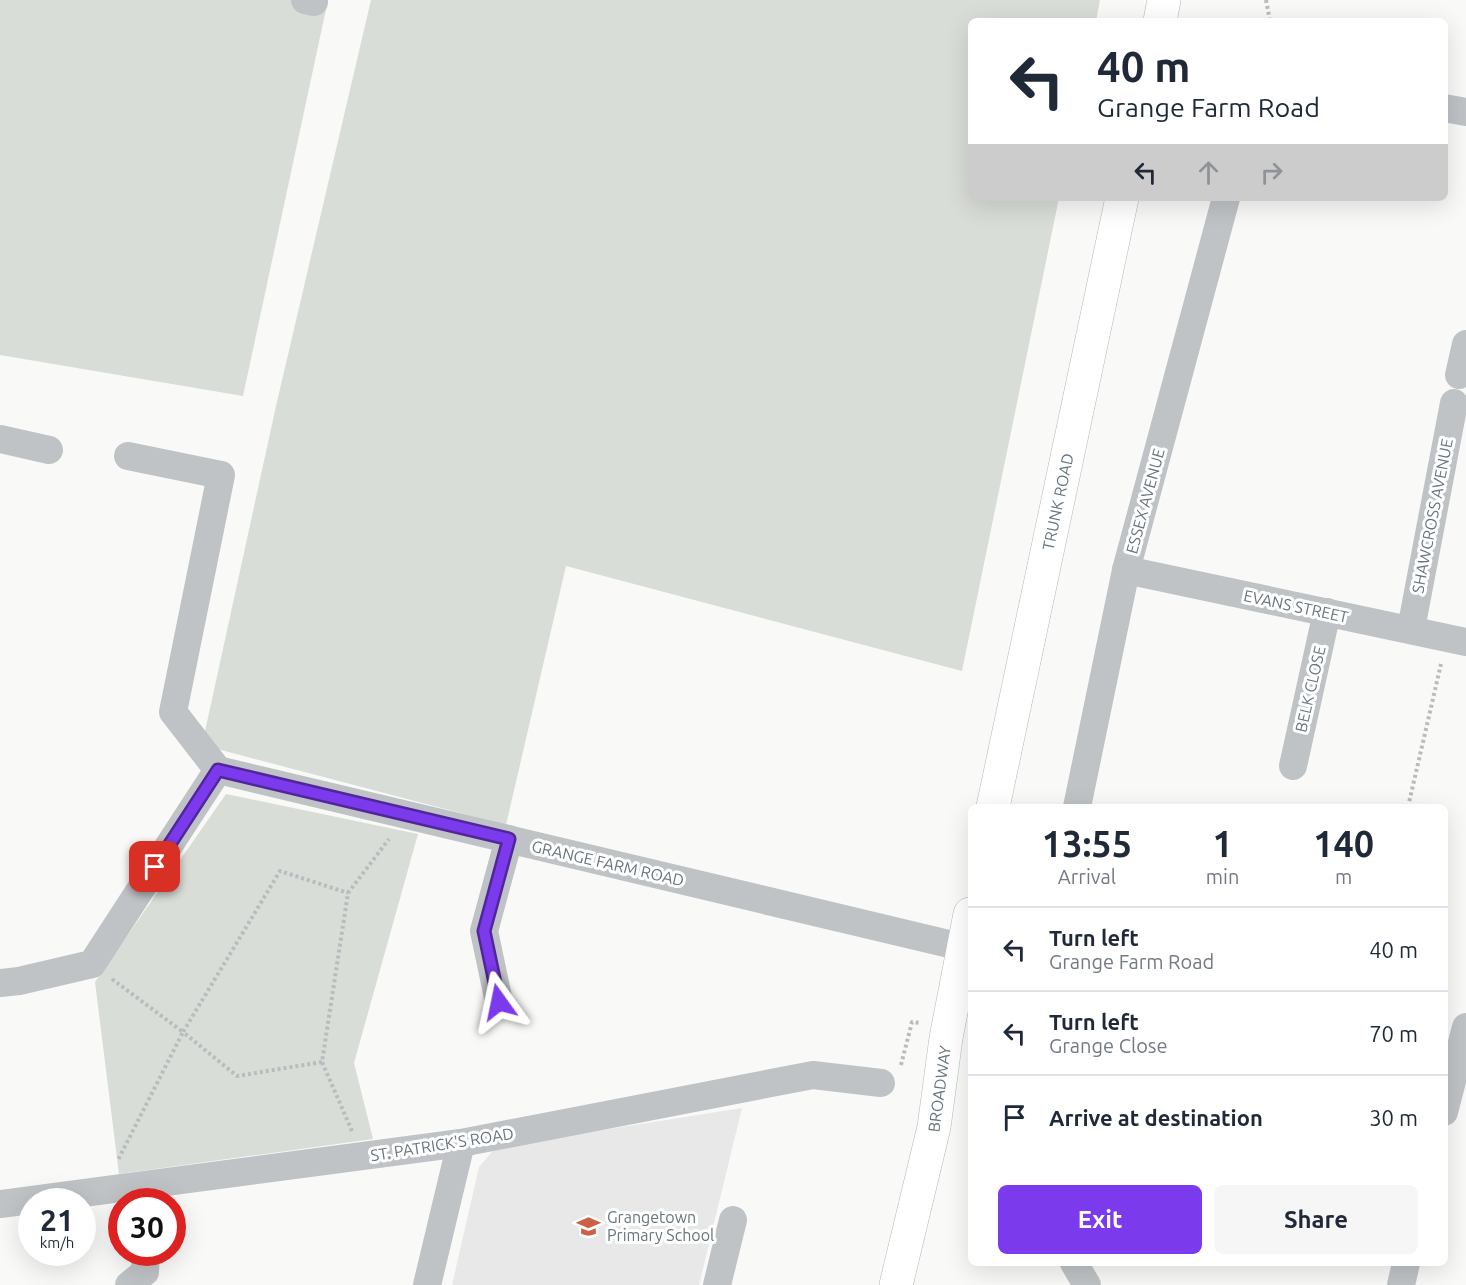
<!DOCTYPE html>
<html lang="en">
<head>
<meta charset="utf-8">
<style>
	:root { --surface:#fff; --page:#f6f6f7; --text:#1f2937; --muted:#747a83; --line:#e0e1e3; --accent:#7c3aed }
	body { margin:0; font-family:Ubuntu,sans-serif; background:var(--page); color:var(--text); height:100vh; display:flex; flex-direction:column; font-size:22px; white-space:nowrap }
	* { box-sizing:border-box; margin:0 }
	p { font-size:20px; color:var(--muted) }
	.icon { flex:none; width:33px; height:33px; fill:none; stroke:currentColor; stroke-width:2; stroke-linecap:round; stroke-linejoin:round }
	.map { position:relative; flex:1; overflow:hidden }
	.details { position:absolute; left:968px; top:804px; width:480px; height:462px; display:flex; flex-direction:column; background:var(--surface); border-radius:9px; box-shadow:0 6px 24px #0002 }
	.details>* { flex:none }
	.guide { position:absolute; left:968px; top:18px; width:480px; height:183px; border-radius:9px; box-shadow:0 6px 24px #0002; background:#fff; color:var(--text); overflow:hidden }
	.speed { position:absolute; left:18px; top:1188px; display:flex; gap:12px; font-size:30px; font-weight:700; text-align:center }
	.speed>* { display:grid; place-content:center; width:78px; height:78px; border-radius:50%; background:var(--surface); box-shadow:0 6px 24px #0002; line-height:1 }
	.speed small { font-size:15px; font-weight:400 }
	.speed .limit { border:9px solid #d22; background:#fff; color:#111 }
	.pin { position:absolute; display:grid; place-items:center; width:51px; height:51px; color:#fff; margin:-26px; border-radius:12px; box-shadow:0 3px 9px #0006 }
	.me { position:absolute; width:66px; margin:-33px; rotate:348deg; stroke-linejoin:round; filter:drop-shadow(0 0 4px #0008) }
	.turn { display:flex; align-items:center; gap:21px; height:126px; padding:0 30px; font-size:27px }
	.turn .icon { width:78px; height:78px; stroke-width:2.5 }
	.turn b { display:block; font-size:42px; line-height:51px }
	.lanes { display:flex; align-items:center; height:57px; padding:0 30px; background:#0003; justify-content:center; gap:30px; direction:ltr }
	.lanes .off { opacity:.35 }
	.eta { display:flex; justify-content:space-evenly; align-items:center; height:102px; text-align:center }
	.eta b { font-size:36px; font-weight:600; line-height:42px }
	.action { display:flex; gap:12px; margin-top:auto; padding:12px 30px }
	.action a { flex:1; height:69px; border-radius:9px; background:var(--accent); color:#fff; font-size:24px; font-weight:600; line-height:69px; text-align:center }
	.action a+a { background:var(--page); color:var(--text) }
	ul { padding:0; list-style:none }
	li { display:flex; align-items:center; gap:18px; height:84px; padding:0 30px; border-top:2px solid var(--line) }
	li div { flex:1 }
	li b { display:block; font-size:22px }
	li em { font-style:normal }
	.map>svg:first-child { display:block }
	.built { fill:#e7e8e7 }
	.green { fill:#d9ddd7 }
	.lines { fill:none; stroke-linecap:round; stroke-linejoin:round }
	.major-casing { stroke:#b3b7ba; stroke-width:34 }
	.path { stroke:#b9bcbe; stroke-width:4; stroke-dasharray:3 3; stroke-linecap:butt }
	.minor { stroke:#bfc3c6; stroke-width:28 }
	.major { stroke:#fff; stroke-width:33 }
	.route-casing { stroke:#51269a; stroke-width:15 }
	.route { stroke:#7c3aed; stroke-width:10 }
	.labels { text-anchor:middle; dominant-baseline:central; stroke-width:6; stroke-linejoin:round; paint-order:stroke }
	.street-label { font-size:16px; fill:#67757e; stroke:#fff }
	.poi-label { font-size:16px; fill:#67757e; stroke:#fff; text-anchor:start }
</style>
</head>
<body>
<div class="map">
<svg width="1466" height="1285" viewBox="0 0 1466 1285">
	<rect width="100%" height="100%" fill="#f9f9f7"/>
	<!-- built -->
	<polygon class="built" points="742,1108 699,1285 452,1285 479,1167 496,1147"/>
	<!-- green -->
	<g class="green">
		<polygon points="0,0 328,0 243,396 0,355"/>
		<polygon points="371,0 1100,0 1096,21 970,21 970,198 1059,198 962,671 566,566 506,825 202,745 276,406"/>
		<polygon points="226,794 418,834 354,1063 373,1139 119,1174 95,982"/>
	</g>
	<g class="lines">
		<defs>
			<g id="major">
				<polyline points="1160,21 1164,0"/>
				<path id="s1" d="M993,807L1122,198"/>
				<path id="s2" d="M896,1285L934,1127L946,1038L970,914"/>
			</g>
		</defs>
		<!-- major casing -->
		<use href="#major" class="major-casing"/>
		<!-- path -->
		<g class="path">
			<polyline points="1266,0 1270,21"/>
			<polyline points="1408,807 1441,664"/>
			<polyline points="112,979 183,1032 118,1160"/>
			<polyline points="322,1062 237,1076 183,1032 280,871 348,893"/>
			<polyline points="901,1065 912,1022 920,1023"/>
			<polyline points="352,1131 322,1062 348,893 389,839"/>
		</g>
		<!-- minor -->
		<g class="minor">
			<polyline points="305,0 314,2"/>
			<polyline points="1444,108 1466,112"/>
			<polyline points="1459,375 1466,344"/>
			<polyline points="0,439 49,450"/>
			<polyline points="128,456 221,475 173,712 218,770"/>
			<polyline points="1126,570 1466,642"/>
			<polyline points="1411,629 1454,403"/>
			<polyline points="1293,766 1327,612"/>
			<polyline points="218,770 970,949"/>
			<polyline points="1077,807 1126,570 1226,198"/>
			<polyline points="0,983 19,981 92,964 218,770"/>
			<polyline points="499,1002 484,931 509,839"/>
			<polyline points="1444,1112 1466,1027"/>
			<polyline points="0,1204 461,1143 813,1075 881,1083"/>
			<polyline points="1074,1263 1087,1285"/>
			<polyline points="129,1285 145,1272 146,1252"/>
			<polyline points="427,1285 461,1143"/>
			<polyline points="717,1285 733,1220"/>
			<polyline points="1401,1285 1406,1263"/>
		</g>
		<!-- major -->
		<use href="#major" class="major"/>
	</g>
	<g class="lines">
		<defs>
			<polyline id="route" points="155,867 218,770 509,839 484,931 499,1002"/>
		</defs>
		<!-- route casing -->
		<use href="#route" class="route-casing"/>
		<!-- route -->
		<use href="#route" class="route"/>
	</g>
	<!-- icons -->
	<defs>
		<symbol id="school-bare" viewBox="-9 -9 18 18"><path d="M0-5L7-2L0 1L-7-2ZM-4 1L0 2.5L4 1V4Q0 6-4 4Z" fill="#cd5f43" stroke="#fff" stroke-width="2.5" paint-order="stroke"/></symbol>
	</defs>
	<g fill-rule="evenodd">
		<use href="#school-bare" x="572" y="1210" width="33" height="33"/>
	</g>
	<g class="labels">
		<!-- street labels -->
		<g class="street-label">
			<text transform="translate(1145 501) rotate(-75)">ESSEX AVENUE</text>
			<text stroke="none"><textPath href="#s1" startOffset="312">TRUNK ROAD</textPath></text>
			<text transform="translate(1432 516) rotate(-79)">SHAWCROSS AVENUE</text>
			<text transform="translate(1296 606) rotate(12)">EVANS STREET</text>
			<text transform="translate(1310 689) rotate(-77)">BELK CLOSE</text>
			<text transform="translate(608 863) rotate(13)">GRANGE FARM ROAD</text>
			<text stroke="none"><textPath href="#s2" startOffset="201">BROADWAY</textPath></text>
			<text transform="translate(442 1144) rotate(-9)">ST. PATRICK'S ROAD</text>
		</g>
		<!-- poi labels -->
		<g class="poi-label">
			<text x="607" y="1217">Grangetown<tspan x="607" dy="18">Primary School</tspan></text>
		</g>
	</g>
</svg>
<div class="speed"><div>21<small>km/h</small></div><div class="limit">30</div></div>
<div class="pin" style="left:155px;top:867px;background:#d93025"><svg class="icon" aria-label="arrive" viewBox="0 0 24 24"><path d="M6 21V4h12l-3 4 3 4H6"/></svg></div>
<svg class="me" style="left:499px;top:1002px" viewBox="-20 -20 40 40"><path d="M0-17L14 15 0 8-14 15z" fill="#7c3aed" stroke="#fff" stroke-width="4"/></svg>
<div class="guide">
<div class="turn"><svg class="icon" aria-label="left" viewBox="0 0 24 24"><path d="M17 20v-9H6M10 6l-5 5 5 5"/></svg><div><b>40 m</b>Grange Farm Road</div></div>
<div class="lanes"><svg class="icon" aria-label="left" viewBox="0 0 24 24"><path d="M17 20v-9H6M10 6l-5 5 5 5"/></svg><svg class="icon off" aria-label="ahead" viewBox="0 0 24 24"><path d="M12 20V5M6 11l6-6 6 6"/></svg><svg class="icon off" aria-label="right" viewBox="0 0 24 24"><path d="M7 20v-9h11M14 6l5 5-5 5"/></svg></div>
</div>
<section class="details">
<div class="eta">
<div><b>13:55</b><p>Arrival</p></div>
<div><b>1</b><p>min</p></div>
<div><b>140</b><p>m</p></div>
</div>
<ul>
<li><svg class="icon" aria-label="left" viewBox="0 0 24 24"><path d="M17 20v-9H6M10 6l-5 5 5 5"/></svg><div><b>Turn left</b><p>Grange Farm Road</p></div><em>40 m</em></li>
<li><svg class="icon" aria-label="left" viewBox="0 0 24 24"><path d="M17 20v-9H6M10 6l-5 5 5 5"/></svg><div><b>Turn left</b><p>Grange Close</p></div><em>70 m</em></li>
<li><svg class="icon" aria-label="arrive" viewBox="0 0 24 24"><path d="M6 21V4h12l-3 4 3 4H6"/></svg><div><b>Arrive at destination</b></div><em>30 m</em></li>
</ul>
<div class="action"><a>Exit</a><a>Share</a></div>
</section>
</div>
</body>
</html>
